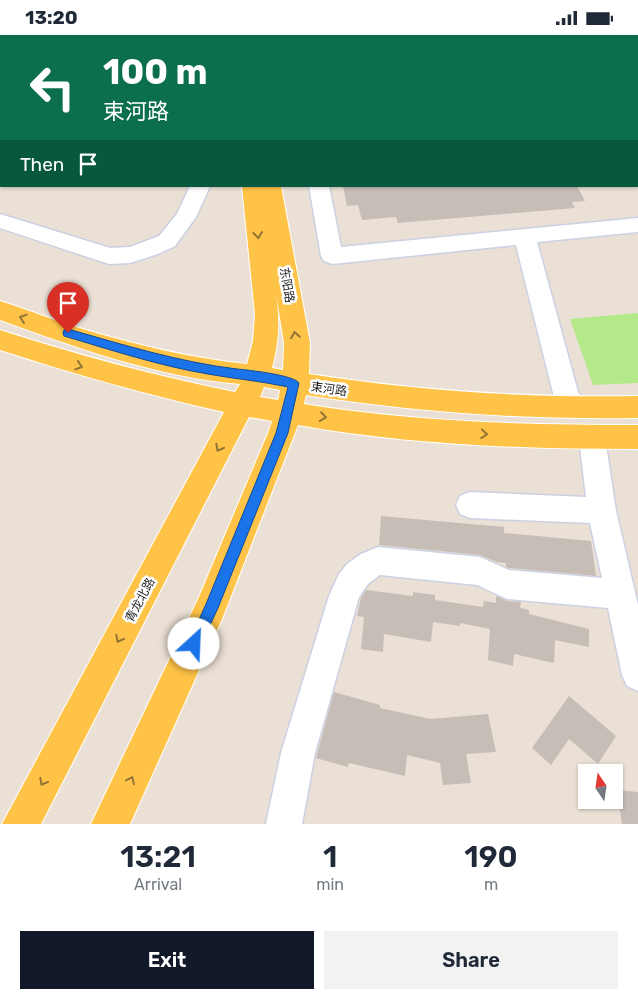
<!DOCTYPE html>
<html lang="en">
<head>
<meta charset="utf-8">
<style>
	:root { --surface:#fff; --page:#f2f2f3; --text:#1f2937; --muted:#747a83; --accent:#111827 }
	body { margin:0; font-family:Rubik,"Noto Sans SC",sans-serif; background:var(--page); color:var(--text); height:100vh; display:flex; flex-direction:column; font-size:19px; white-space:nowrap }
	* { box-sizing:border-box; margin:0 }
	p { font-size:16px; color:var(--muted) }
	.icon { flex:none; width:28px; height:28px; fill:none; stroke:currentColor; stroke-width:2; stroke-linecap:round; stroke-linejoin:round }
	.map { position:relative; height:789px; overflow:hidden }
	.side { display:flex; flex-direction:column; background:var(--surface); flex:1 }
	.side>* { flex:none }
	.banner { position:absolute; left:0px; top:0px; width:639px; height:152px; box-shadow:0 1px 4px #0004; background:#0b6e4f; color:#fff; overflow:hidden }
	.needle { width:32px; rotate:347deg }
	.fabs { position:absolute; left:578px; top:729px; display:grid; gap:10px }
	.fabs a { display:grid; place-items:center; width:45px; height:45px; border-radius:0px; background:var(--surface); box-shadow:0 1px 4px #0004; font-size:25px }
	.pin { position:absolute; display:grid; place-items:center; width:42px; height:42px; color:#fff; margin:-51px -21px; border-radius:50% 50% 50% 0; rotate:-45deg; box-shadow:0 0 5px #0007 }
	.pin .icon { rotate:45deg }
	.me { position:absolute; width:55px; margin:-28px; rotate:25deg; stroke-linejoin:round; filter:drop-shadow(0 0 4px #0008) }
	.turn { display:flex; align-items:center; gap:18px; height:105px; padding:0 20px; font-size:22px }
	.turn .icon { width:65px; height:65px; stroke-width:2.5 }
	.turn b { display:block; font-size:35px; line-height:42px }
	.then { display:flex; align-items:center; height:48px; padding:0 20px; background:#0003; gap:10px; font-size:19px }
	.eta { display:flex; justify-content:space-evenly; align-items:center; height:85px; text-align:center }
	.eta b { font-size:30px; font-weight:600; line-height:35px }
	.action { display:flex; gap:10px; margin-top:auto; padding:10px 20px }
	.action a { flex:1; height:58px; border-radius:0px; background:var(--accent); color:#fff; font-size:20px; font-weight:600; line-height:58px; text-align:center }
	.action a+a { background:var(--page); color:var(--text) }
	.status { display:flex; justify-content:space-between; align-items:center; height:35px; padding:0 25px; background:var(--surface); direction:ltr }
	.status svg { height:14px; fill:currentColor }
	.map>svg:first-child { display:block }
	.green { fill:#b4e98a }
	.building { fill:#c6bdb6 }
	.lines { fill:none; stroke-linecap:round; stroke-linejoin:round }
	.minor-casing { stroke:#cbd1e2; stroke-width:3 }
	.major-casing { stroke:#fff; stroke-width:2 }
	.minor { fill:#fff; fill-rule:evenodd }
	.major { fill:#ffc347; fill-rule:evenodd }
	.oneway { stroke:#927436 }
	.route { fill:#1a73e8; stroke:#114b97 }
	.labels { text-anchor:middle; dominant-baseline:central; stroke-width:5; stroke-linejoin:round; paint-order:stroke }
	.street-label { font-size:12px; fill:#262626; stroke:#fff }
</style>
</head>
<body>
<div class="status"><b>13:20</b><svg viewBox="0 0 49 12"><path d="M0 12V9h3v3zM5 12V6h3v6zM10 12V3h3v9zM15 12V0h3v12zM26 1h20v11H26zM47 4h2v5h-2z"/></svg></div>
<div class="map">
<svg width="638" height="789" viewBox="0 0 638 789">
	<rect width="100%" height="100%" fill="#ebe0d5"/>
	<!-- green -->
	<polygon class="green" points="638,278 638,348 593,350 570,284"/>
	<!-- building -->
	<g class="building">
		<polygon points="343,151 577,151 585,166 572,167 575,173 398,188 396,182 362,185 358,170 347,171"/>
		<polygon points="381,481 504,492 504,498 591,506 596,541 509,533 506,532 506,528 497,527 480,520 379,510"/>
		<polygon points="366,555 413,561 413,557 435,560 435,565 483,572 484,566 496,568 496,561 507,566 521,567 520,573 529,575 529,579 589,594 589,612 555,605 554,628 514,619 513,631 488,625 490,594 460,588 460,591 433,587 431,607 384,599 383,617 361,614 364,582 357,581 361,563"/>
		<polygon points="334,657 380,670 380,673 431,684 488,679 496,717 466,719 471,748 443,750 440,728 407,720 405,741 349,728 348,732 316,723"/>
		<polygon points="569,661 616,701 598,729 569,704 551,730 532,713"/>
		<polygon points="617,755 638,757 638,789 622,789"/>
	</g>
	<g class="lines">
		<defs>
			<g id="minor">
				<rect x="183" y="0" width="16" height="1"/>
				<polygon points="597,0 613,0 614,1 598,1"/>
				<rect x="0" y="9" width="1" height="10"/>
				<rect x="0" y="39" width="1" height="10"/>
				<rect x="0" y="66" width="1" height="10"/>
				<polygon points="190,151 210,151 196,182 175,211 158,219 130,228 109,229 0,193 0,179 110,213 130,212 159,201 177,179"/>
				<path d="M309,151H329L341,212L638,183V197L537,207L578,357L590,373L586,380C570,386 561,376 554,362L516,210L332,229L324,226L321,221Z"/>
				<polygon points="592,392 601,395 605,403 616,476 638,570 638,656 627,651 622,640 608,573 507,564 477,550 380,540 368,549 359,562 315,718 302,789 266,789 281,718 329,561 339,539 347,529 361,519 378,512 480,522 509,535 602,543 590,488 470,483 460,479 456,470 460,461 470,457 586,462 579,403 583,395"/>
			</g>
			<g id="major">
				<polygon points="238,0 254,0 255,1 238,1"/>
				<path d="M242,151H281L310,308L309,339C418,356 527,363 638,361V383C526,385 416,377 306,360L304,369C414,387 526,390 638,390V414C524,414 410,410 298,390L222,584L130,789H91L199,562L268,398L272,386L249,382L41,789H2L224,377C148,360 74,339 0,315V295C78,320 155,341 235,357L240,349C158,342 77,313 0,285V266C26,274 50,284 76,292C132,309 189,323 247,329L253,306L255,279ZM276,258L284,308L283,335L272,333C279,306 280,286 276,258ZM264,352L280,355L278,365L260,362Z"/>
			</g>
		</defs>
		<!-- minor casing -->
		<use href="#minor" class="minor-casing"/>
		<!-- major casing -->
		<use href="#major" class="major-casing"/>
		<!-- minor -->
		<use href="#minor" class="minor"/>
		<!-- major -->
		<use href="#major" class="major"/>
	</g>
	<!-- one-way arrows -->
	<defs><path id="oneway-chevron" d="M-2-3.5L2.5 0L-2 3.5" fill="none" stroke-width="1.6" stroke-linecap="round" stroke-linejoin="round" transform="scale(1.25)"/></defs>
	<g class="oneway">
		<use href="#oneway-chevron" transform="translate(258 200) rotate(83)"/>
		<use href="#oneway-chevron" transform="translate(23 283) rotate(-161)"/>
		<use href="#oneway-chevron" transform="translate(295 300) rotate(-99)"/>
		<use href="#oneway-chevron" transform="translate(79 331) rotate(18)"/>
		<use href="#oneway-chevron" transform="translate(323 382) rotate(8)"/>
		<use href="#oneway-chevron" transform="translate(484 399) rotate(4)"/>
		<use href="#oneway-chevron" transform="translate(219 413) rotate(118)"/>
		<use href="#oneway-chevron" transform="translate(119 604) rotate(118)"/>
		<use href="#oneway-chevron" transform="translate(131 745) rotate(-65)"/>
		<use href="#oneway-chevron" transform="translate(43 747) rotate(118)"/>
	</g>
	<!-- route -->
	<path class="route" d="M68,294C124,310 179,327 237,334C248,335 294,340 299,348L288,398L218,573L199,614L194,616L190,614L188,609L206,569L276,398L288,352C261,346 235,344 208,339C160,331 111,315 64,301L63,298L64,295Z"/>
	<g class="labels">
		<!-- street labels -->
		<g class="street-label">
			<text transform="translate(287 250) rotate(80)">东阳路</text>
			<text transform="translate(329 354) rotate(8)">束河路</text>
			<text transform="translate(140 565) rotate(-62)">青龙北路</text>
		</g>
	</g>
</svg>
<div class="fabs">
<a><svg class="needle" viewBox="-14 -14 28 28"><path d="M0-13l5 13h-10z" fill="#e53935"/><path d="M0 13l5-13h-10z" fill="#747a83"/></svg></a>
</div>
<div class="pin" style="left:68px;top:298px;background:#d93025"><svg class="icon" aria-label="arrive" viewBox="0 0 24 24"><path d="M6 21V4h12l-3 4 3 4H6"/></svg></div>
<svg class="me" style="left:194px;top:609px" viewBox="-20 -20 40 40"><circle r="19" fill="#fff"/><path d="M0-13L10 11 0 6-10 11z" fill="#1a73e8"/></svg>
<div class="banner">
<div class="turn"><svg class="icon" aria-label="left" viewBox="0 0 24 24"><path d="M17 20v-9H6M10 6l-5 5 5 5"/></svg><div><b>100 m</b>束河路</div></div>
<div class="then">Then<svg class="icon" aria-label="arrive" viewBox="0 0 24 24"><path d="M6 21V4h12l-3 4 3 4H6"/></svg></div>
</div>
</div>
<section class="side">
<div class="eta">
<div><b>13:21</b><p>Arrival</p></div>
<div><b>1</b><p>min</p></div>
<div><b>190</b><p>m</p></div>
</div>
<div class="action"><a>Exit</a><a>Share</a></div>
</section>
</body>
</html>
